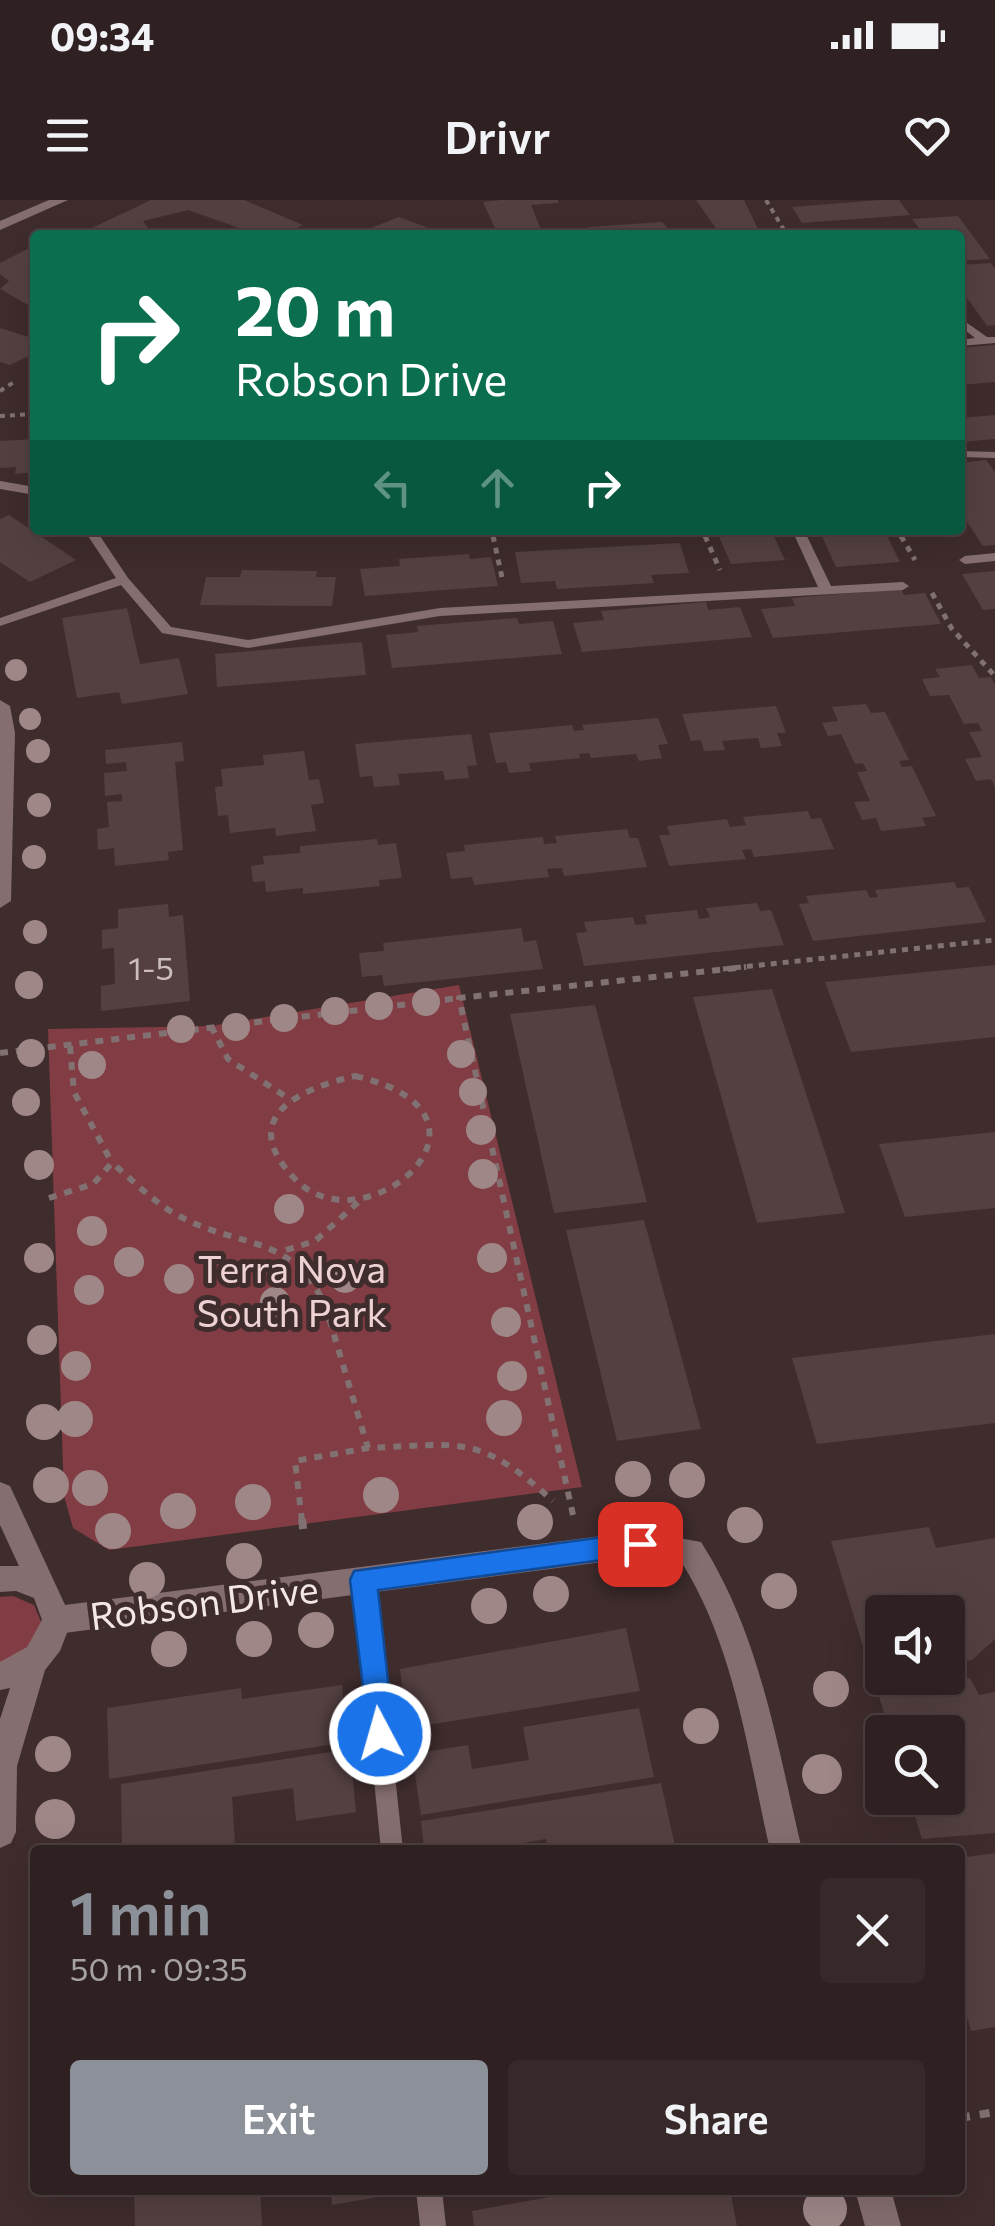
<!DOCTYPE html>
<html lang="en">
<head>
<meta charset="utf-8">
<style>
	:root { --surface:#2f2122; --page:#37292a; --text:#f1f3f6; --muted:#a7a3a5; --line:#4a3e40; --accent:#8c9099 }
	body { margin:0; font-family:Commissioner,sans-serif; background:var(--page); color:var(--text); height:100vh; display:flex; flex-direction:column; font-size:38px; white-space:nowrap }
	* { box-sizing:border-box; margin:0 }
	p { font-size:32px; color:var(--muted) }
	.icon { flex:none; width:55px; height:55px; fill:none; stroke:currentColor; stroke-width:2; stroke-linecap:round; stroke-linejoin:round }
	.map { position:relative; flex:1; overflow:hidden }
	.panel { position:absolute; left:30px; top:1645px; width:935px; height:350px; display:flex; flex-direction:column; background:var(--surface); border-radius:10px; box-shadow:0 10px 40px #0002,0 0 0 2px var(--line) }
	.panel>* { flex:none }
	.banner { position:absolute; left:30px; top:30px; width:935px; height:305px; border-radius:10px; box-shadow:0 10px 40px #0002,0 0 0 2px var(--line); background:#0b6e4f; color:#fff; overflow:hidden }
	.controls { position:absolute; left:865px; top:1395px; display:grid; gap:20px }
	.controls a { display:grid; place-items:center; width:100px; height:100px; border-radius:10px; background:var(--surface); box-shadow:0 10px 40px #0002,0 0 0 2px var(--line); font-size:50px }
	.pin { position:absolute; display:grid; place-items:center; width:85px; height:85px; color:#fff; margin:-42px; border-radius:20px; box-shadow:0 5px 15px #0006 }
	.me { position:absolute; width:110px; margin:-55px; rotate:354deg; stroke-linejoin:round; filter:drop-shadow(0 0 8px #0008) }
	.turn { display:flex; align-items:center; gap:35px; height:210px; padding:0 40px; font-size:45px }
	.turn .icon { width:130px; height:130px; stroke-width:2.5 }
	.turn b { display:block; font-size:70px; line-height:85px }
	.lanes { display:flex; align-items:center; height:95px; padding:0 40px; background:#0003; justify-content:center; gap:50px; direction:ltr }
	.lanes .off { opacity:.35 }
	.round { display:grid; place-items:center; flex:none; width:105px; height:105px; border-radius:10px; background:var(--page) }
	.summary { display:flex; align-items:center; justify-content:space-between; height:170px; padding:0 40px }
	h1 { font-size:60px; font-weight:600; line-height:75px; color:var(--accent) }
	.action { display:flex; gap:20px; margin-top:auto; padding:20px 40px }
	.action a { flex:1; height:115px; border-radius:10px; background:var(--accent); color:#fff; font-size:40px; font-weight:600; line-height:115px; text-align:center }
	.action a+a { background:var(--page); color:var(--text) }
	.status { display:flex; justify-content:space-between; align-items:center; height:70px; padding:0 50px; background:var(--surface); direction:ltr }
	.status svg { height:28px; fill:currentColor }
	header { display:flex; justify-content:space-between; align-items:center; height:130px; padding:0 40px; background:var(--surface); font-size:45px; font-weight:600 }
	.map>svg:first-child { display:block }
	.green { fill:#813d43 }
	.building { fill:#544041 }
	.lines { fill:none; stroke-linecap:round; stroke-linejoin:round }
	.path-far3 { stroke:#827172; stroke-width:4; stroke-dasharray:5 5; stroke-linecap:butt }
	.path-far2 { stroke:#827172; stroke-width:5; stroke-dasharray:6 6; stroke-linecap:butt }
	.path-far1 { stroke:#827172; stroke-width:6; stroke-dasharray:8 8; stroke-linecap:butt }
	.path { stroke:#827172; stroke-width:8; stroke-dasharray:10 10; stroke-linecap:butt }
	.service { fill:#856e6f; fill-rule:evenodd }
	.minor { fill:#856e6f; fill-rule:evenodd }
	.tertiary { fill:#856e6f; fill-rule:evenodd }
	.tree { fill:#9f8788 }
	.route { fill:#1a73e8; stroke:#114b97; stroke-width:2.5 }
	.labels { text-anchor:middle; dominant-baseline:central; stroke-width:10; stroke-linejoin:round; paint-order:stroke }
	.number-label { font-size:32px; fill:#ccbdbe }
	.park-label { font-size:38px; fill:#eed2d3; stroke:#3f2c2d }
	.street-label { font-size:38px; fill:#f4e7e7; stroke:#3f2c2d }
</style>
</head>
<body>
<div class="status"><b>09:34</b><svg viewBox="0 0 49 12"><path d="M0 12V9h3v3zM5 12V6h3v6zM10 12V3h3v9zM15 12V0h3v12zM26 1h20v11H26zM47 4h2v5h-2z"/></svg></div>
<header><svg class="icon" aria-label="menu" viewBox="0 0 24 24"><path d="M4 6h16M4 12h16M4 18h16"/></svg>Drivr<svg class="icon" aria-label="heart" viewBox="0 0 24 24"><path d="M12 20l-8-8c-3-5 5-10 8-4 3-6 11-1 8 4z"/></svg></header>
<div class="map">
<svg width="995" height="2026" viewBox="0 0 995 2026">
	<rect width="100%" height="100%" fill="#3f2c2d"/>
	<!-- green -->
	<g class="green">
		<polygon points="459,785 582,1287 109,1350 73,1328 64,1296 48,829 211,826"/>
		<polygon points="13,1396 34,1405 42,1424 35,1447 0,1467 0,1397"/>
	</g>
	<!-- building -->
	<g class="building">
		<polygon points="151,0 244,0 303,25 282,35 259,35 188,10 143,21 149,29 137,35 77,35"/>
		<polygon points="501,0 558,0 558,3 531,5 543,35 498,35 483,2"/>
		<polygon points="696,0 744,0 761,35 707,35 718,31"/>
		<polygon points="880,0 899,0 910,15 802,23 792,7"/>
		<polygon points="958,16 990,59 960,61 960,35 924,35 912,19"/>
		<polygon points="399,17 447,35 353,35"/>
		<polygon points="662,22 674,35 591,35 588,27"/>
		<polygon points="35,45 35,109 0,89 9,81 0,74 0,63"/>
		<polygon points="991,63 995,69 995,125 987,126 960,88 960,65"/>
		<polygon points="0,128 35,139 35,153 10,165 0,162"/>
		<polygon points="995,145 995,182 960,185 960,148"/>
		<polygon points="995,215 995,239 960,242 960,218"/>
		<polygon points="35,239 35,272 15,274 16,267 0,268 0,241"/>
		<polygon points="986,260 995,272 995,345 983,346 960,311 960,263"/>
		<polygon points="9,315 76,360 30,382 0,362 0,319"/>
		<polygon points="716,330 771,330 785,360 731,364"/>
		<polygon points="819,330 884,330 900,362 836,367"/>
		<polygon points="680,343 689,373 651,375 654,383 557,389 555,381 521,383 515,352"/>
		<polygon points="469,354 470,359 491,357 498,386 365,396 360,369 400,366 399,359"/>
		<polygon points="242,370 317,371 316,377 336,377 332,406 200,405 206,377 240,377"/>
		<polygon points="995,371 995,409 983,410 962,374"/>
		<polygon points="901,389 904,395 925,393 941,424 773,438 761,409 795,406 792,398"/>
		<polygon points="706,402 708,410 740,407 752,437 582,452 573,423 604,420 601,411"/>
		<polygon points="127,408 140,464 179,458 188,494 122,504 119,492 77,498 62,418"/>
		<polygon points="517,418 519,424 553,421 562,454 392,468 386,435 418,432 417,426"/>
		<polygon points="362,442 366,475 217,487 215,454"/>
		<polygon points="972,465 979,478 991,477 995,485 995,587 991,579 976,581 965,559 982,557 969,532 982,531 978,523 964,524 949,495 930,496 922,479 940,477 935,469"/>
		<polygon points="866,504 871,513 885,512 909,560 899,561 902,567 912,566 936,616 922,618 926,626 881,631 876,618 862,620 854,602 870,601 857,572 867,571 863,563 855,564 841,534 828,536 822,523 838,521 832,507"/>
		<polygon points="776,506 786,533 777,533 782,546 761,548 758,538 722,541 725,550 704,551 701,540 691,541 682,514"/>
		<polygon points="658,518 668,544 658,545 662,558 639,561 636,554 591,558 589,553 579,554 580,558 529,563 531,571 509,573 506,562 496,563 489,533 572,525 574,531 584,530 582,525"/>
		<polygon points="471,534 477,565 467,566 469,578 445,580 443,571 398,574 400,585 374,587 372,576 360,577 355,544"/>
		<polygon points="182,542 184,561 175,562 183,650 168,652 169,660 115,666 114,648 98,650 97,629 109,627 107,602 122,601 122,594 105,596 104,573 127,571 126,562 106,564 105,550"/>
		<polygon points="304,551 309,580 319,579 324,603 311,605 316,631 276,636 275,628 230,633 228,615 218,616 215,587 223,586 221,569 264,565 263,555"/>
		<polygon points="808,611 811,619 821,618 834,649 754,657 751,649 742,650 746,659 669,666 659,635 670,635 667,626 727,619 730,627 746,625 743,617"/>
		<polygon points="627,629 630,638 638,638 647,667 564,676 562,668 547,669 549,677 474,685 472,677 451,679 446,653 465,651 464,645 543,637 544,644 557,643 555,636"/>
		<polygon points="377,639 378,645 396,643 402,678 379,680 380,686 303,694 303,688 266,692 265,681 253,682 251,666 264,664 263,656 300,653 300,646"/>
		<polygon points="954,682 957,688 969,687 986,722 813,741 799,704 809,703 806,696 866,690 870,698 878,697 875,690"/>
		<polygon points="757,703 760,711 771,710 784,745 584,766 576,733 587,732 584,722 633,717 635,725 647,724 645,715 697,710 699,719 710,717 706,708"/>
		<polygon points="168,704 169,717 183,715 190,801 101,811 101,786 115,784 114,748 102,749 102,730 118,728 118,709"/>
		<polygon points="521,728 524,742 536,740 543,769 384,786 382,775 362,777 359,753 384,751 383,743"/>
		<polygon points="995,765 995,837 851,852 825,782"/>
		<polygon points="772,789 845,1013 757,1023 693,797"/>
		<polygon points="595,805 647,1002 554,1013 510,814"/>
		<polygon points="995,932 995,1008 905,1017 879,944"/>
		<polygon points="644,1020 701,1229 617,1241 566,1030"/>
		<polygon points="995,1134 995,1223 817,1244 792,1158"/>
		<polygon points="929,1327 936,1348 995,1338 995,1439 972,1460 948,1464 948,1412 882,1412 882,1474 872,1476 831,1341"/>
		<polygon points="626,1428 640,1491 408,1528 400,1469"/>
		<polygon points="970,1478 979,1495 995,1492 995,1633 922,1639 909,1598 948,1598 948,1532 890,1532 878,1493"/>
		<polygon points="342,1485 348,1542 109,1579 107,1508 241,1488 242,1499"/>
		<polygon points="639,1508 654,1577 421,1615 412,1554 468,1545 472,1569 529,1560 523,1527"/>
		<polygon points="350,1549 356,1612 296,1621 293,1588 232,1597 235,1643 191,1650 122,1650 121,1584"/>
		<polygon points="661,1583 676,1650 548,1650 546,1639 484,1650 424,1650 421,1621"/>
		<polygon points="995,1653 995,1827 971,1831 960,1791 960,1658"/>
		<polygon points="134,1990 260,1990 262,2026 135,2026"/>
		<polygon points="331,1990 407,1990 407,1992 332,2005"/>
		<polygon points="588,1990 730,1990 737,2026 474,2026 472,2011"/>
	</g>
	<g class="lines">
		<!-- path-far3 -->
		<g class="path-far3">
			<polyline points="766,0 787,35"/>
			<polyline points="0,191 14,182"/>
			<polyline points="0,216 35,214"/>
			<polyline points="492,330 494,338"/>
			<polyline points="702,330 706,338"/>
			<polyline points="898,330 903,338"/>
		</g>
		<!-- path-far2 -->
		<g class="path-far2">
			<polyline points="493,336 503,382"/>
			<polyline points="705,336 720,370"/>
			<polyline points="901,336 915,360"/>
			<polyline points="932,393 952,429 995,476"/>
			<polyline points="723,769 995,740"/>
		</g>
		<!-- path-far1 -->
		<g class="path-far1">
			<polyline points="211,826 228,859 291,900"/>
			<polyline points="70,846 74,892 112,963"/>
			<polyline points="0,853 459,798"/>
			<path d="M355,876C523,914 364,1052 295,979C235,917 300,889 355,876Z"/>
			<path d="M49,998L93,984L112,963C134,981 154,1003 179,1016C240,1049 291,1033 325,1105L368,1248C463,1244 479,1234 553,1301"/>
			<polyline points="286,1050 315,1041 363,998"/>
			<polyline points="573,1315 459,798 746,767"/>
			<polyline points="302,1321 295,1261 368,1248"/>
		</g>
		<!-- path -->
		<g class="path">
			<polyline points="302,1319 304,1336"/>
			<polyline points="960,1918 995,1912"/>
		</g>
		<!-- service -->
		<g class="service">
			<polygon points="899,28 906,35 833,35 838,32"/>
			<polygon points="960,118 987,137 995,137 995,143 960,146 960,140 975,138 960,126"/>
			<polygon points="960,251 995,252 995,258 960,257"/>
			<polygon points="0,281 35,287 35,295 0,289"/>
			<polygon points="84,330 96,330 128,378 171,427 248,440 440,408 818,387 792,330 804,330 831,386 903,382 909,386 903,390 440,416 248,448 162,433 121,385 0,426 0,418 116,378"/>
			<polygon points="995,353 995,361 965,364 959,360 965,356"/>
			<polygon points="364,1371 371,1373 374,1380 403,1650 381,1650 354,1380 357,1373"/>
			<polygon points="416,1990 442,1990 446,2026 420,2026"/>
		</g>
		<!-- minor -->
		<g class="minor">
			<path d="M640,1331L701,1342C760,1434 777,1545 802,1650H770C748,1554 735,1448 682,1363L640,1357L57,1434L47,1430L42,1420L47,1410L57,1406Z"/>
			<polygon points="855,1990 891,1990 901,2026 865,2026"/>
		</g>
		<!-- tertiary -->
		<g class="tertiary">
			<polygon points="49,0 68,0 0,30 0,21"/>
			<polygon points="0,500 10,506 15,533 11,701 0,708"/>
			<polygon points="0,1282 10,1286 72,1420 60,1451 45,1470 17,1566 16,1632 11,1643 0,1648 0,1519 10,1488 0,1490 0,1462 27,1447 42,1420 34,1398 16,1391 0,1392 0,1366 19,1366 0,1325"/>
		</g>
	</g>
	<!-- trees -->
	<g class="tree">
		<circle cx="16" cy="470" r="11"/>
		<circle cx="30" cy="519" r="11"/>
		<circle cx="38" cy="551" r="12"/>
		<circle cx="39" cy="605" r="12"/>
		<circle cx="34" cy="657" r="12"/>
		<circle cx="35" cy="732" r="12"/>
		<circle cx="29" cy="785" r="14"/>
		<circle cx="426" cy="802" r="14"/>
		<circle cx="379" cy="806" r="14"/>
		<circle cx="335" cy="811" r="14"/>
		<circle cx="284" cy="818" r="14"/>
		<circle cx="236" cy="827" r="14"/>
		<circle cx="181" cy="829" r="14"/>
		<circle cx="31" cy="853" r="14"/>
		<circle cx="461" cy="854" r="14"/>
		<circle cx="92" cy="865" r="14"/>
		<circle cx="473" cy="892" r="14"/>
		<circle cx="26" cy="902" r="14"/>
		<circle cx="481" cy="930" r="15"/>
		<circle cx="39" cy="965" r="15"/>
		<circle cx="483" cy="974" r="15"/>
		<circle cx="289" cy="1009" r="15"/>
		<circle cx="92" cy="1031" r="15"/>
		<circle cx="39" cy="1058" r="15"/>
		<circle cx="492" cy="1058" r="15"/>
		<circle cx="129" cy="1062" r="15"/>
		<circle cx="345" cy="1078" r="15"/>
		<circle cx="179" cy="1079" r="15"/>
		<circle cx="89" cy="1090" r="15"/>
		<circle cx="275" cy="1102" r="15"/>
		<circle cx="506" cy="1122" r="15"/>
		<circle cx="42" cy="1140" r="15"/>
		<circle cx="76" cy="1166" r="15"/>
		<circle cx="512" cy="1176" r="15"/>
		<circle cx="504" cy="1218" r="18"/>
		<circle cx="75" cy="1219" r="18"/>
		<circle cx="44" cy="1222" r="18"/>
		<circle cx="633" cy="1279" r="18"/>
		<circle cx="687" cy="1280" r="18"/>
		<circle cx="51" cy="1285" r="18"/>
		<circle cx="90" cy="1288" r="18"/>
		<circle cx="381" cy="1295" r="18"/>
		<circle cx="253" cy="1302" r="18"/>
		<circle cx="178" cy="1311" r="18"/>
		<circle cx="535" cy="1322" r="18"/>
		<circle cx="745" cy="1325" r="18"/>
		<circle cx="113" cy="1331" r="18"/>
		<circle cx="244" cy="1361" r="18"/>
		<circle cx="147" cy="1380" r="18"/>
		<circle cx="779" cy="1391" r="18"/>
		<circle cx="551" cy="1394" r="18"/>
		<circle cx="489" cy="1406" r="18"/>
		<circle cx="316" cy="1430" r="18"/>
		<circle cx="254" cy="1439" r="18"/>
		<circle cx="169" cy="1449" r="18"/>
		<circle cx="831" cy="1489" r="18"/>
		<circle cx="701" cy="1526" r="18"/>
		<circle cx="53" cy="1554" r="18"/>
		<circle cx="822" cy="1574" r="20"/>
		<circle cx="55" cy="1619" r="20"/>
		<circle cx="825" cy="2009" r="22"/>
	</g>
	<!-- route -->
	<polygon class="route" points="640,1332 649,1335 653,1344 649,1352 640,1355 378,1390 394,1534 390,1544 380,1548 370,1544 350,1380 354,1371"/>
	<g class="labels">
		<!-- number labels -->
		<g class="number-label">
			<text x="151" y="767">1-5</text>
		</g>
		<!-- park labels -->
		<g class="park-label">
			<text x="292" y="1067">Terra Nova<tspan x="292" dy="44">South Park</tspan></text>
		</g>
		<!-- street labels -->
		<g class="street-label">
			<text transform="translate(204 1401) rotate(-7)">Robson Drive</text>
		</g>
	</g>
</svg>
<div class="controls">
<a><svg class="icon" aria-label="sound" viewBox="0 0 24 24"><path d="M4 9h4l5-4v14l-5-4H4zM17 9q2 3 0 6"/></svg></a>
<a><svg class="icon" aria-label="search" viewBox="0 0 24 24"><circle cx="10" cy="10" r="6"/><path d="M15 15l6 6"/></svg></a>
</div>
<div class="pin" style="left:640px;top:1344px;background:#d93025"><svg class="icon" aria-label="arrive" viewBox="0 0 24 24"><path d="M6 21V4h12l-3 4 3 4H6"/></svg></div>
<svg class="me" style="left:380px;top:1534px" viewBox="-20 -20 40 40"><circle r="17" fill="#1a73e8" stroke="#fff" stroke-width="3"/><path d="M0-11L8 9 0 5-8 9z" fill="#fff"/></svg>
<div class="banner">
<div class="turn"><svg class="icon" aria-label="right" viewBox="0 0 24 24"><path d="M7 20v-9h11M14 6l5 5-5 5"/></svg><div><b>20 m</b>Robson Drive</div></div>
<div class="lanes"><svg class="icon off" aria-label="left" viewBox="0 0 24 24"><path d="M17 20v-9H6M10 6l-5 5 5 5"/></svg><svg class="icon off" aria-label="ahead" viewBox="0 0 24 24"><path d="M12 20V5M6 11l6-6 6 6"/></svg><svg class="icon" aria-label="right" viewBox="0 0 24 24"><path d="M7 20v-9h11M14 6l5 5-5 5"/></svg></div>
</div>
<section class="panel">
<div class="summary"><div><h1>1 min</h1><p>50 m · 09:35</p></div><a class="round"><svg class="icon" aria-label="close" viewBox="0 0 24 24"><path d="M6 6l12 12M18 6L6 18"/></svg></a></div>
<div class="action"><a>Exit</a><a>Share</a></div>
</section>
</div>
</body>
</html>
